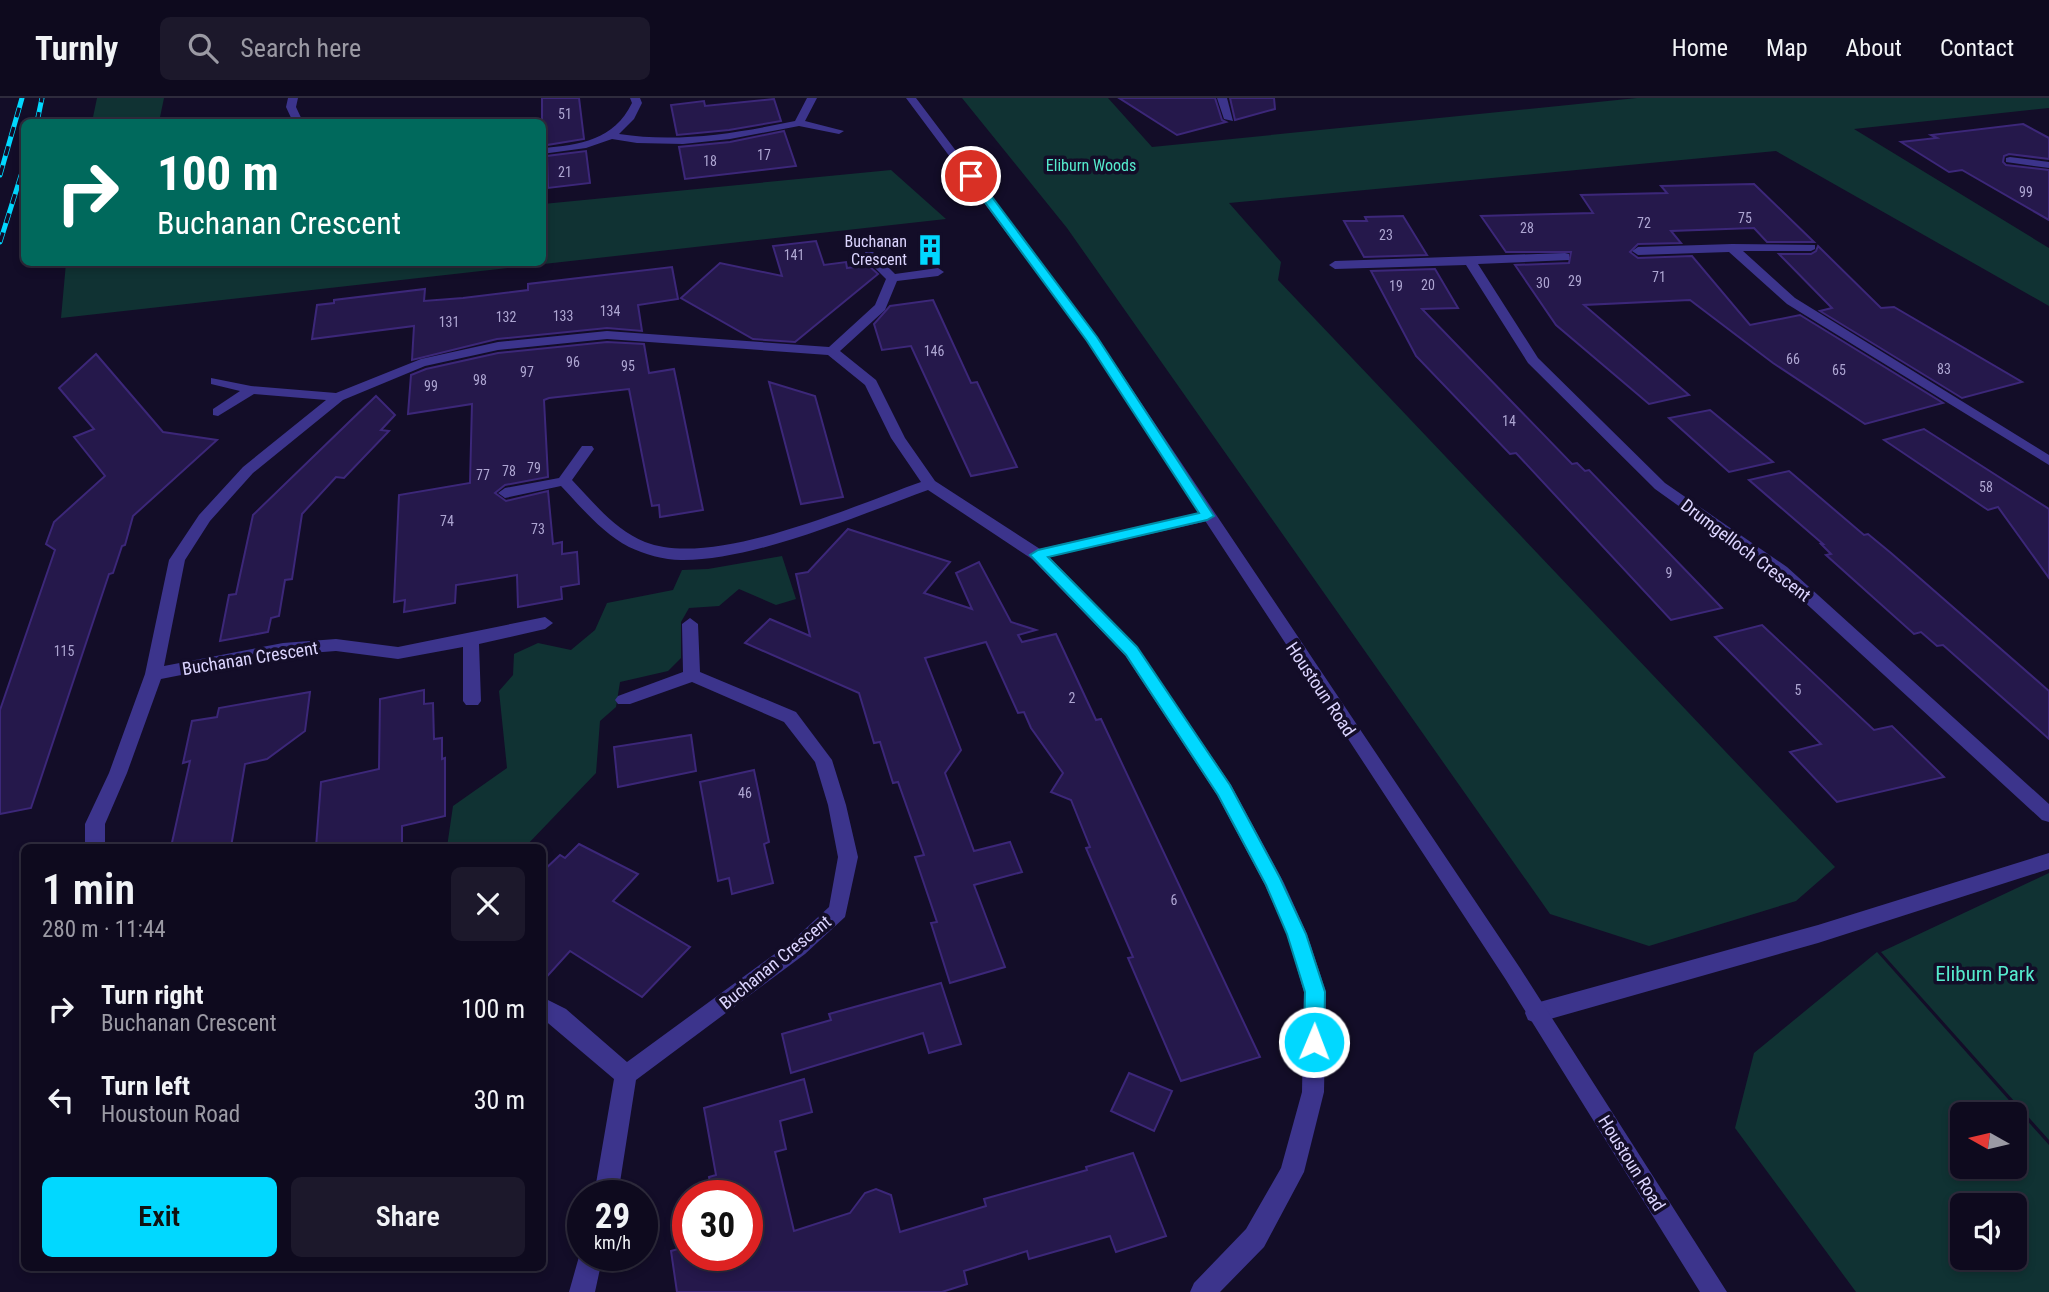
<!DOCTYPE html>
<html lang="en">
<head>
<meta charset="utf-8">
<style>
	:root { --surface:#0e0a1e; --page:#1c182b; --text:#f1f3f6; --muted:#9b9aa4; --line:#2e2b3c; --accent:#01d8ff }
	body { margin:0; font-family:"Roboto Condensed",sans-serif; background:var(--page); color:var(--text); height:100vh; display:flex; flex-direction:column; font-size:26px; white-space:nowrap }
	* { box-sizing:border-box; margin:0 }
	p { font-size:23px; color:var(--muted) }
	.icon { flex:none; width:38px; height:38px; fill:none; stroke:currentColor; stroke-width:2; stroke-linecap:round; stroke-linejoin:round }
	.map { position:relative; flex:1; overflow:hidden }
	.panel { position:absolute; left:21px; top:746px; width:525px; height:427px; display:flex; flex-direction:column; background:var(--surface); border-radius:10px; box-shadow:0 4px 10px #0003,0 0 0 2px var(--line) }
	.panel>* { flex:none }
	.guide { position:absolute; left:21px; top:21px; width:525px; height:147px; border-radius:10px; box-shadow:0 4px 10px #0003,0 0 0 2px var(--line); background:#00695c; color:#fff; overflow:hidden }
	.needle { width:46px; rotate:278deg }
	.controls { position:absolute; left:1950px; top:1004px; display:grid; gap:14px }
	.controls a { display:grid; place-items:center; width:77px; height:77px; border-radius:10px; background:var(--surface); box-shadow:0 4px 10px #0003,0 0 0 2px var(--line); font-size:35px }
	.speed { position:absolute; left:567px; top:1082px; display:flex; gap:14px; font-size:35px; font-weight:700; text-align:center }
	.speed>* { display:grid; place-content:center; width:91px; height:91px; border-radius:50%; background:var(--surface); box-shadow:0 4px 10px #0003,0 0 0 2px var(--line); line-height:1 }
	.speed small { font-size:18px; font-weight:400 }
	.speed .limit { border:10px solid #d22; background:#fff; color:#111 }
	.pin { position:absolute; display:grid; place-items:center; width:60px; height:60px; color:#fff; margin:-30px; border:4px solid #fff; border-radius:50%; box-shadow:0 2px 7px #0007 }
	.me { position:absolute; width:77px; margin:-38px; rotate:1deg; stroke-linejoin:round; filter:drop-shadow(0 0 5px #0008) }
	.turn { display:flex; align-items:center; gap:24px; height:147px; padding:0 21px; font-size:32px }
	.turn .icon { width:91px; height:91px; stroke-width:2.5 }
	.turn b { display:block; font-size:49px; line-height:60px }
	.round { display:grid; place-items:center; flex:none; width:74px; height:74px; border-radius:10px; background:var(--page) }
	.head { display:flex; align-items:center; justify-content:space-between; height:119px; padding:0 21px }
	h1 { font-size:42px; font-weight:600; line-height:52px }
	.action { display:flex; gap:14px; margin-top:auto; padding:14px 21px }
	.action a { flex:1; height:80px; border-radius:10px; background:var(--accent); color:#111; font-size:28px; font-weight:600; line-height:80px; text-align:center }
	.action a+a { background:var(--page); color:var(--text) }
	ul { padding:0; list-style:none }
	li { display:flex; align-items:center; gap:21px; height:91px; padding:0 21px }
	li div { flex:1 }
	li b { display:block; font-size:26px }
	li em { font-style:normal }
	header { display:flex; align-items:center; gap:42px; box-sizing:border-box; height:98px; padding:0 35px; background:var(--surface); border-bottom:2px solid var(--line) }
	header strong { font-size:33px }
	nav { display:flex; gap:38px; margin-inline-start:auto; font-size:24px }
	.search { width:490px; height:63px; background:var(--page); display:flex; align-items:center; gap:18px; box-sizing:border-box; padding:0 24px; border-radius:10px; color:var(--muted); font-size:26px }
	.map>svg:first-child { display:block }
	.green { fill:#103233; fill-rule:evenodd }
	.building { fill:#25184b; stroke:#3c2779; stroke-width:2 }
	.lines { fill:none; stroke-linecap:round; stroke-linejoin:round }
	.minor { fill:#3c348c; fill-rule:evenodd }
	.tertiary { fill:#3c348c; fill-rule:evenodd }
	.rail-casing { stroke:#01d8ff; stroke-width:5 }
	.rail { stroke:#130d28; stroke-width:3.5; stroke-dasharray:10; stroke-linecap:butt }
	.route { fill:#01d8ff; stroke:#018ca6; stroke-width:2 }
	.labels { text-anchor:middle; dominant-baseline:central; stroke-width:7; stroke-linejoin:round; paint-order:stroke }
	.number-label { font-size:14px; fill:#aea6d2 }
	.far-park-label { font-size:16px; fill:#55ebcd; stroke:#130d28 }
	.far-poi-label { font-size:16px; fill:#dcd5ff; stroke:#130d28; text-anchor:end }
	.street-label { font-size:18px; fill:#dcd5ff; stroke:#130d28 }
	.near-park-label { font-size:21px; fill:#55ebcd; stroke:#130d28 }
</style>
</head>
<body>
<header>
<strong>Turnly</strong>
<div class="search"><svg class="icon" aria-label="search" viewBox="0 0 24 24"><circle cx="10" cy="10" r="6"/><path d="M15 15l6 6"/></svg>Search here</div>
<nav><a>Home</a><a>Map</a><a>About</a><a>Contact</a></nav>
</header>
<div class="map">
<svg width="2049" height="1194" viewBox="0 0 2049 1194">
	<rect width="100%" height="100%" fill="#130d28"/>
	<!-- green -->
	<g class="green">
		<polygon points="97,0 164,0 159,24 92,24"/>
		<polygon points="962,0 1108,0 1152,49 1637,0 2049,0 2049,10 1854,31 2049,150 2049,208 1776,53 1229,105 1281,164 1278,182 1835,769 1796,803 1649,848 1550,816 1067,130"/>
		<polygon points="891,72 946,121 61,220 66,165 542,164 543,106"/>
		<polygon points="782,458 796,501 776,507 739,491 719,508 689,510 681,524 681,560 668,573 620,584 616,609 600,623 596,675 525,749 447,749 453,708 507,670 499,593 513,577 514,556 538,545 571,552 595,532 607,505 673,492 682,472 708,471"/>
		<polygon points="2049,775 2049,1042 1881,854"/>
		<path d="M1877,854L2049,1047V1194H1856L1735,1030L1754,955ZM1962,1017H2014V1069H1962ZM1962,1108H2014V1160H1962Z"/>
	</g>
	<!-- building -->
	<g class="building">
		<polygon points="542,0 579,0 584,41 547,47 547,41 542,41"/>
		<polygon points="1119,0 1215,0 1222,22 1226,24 1177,37"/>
		<polygon points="1230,0 1274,0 1275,11 1235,22"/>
		<polygon points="774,1 781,23 729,32 677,37 671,7 704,3 705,8"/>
		<polygon points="2023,26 2049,40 2049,61 2009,56 2004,58 2003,64 2006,67 2049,72 2049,122 1962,72 1949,74 1901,44 1937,40 1931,37"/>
		<polygon points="784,33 796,68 685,81 679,49 730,44"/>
		<polygon points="586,53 590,85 548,90 547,58"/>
		<polygon points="1754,86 1814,144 1767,144 1754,130 1671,133 1681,145 1638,146 1630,154 1638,160 1692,158 1750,227 1800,217 1943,305 1865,326 1773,265 1690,202 1584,207 1689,297 1649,306 1556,227 1515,167 1569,165 1571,154 1506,154 1481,118 1593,115 1581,97 1667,95 1661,88"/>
		<polygon points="1403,118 1427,157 1364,159 1344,123 1367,123 1365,119"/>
		<polygon points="816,143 824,167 846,164 847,170 868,167 878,176 795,244 753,241 681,200 720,165 782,178 773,148"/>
		<polygon points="1818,148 1881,210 1894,209 2022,284 1962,300 1820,213 1832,210 1779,156 1811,156 1816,153"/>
		<polygon points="672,169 678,201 638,207 642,233 607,230 497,241 412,262 414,228 312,241 317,207 334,205 334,202 425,191 424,203 463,200 528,192 528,186"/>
		<polygon points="1435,171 1458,210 1422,211 1572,366 1577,365 1585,373 1589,372 1722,510 1671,522 1516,355 1510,356 1416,258 1371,173"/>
		<polygon points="933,202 971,285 977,284 1017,369 971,378 911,248 882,252 874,226 890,208"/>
		<polygon points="607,244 644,246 649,275 674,271 703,412 660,419 659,407 652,408 629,291 549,300 544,302 548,379 505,387 495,395 506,403 548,393 553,446 562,444 562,456 577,454 579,486 561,489 562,501 518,509 517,477 456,487 455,505 404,514 405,502 394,504 399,397 470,385 472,306 408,316 411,277 426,271 498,255"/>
		<polygon points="96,256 163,334 217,342 133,418 125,447 122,448 113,475 109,476 31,710 0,716 0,612 55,452 46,446 54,424 105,378 74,339 94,331 59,290"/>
		<polygon points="769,284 815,298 843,399 801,406"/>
		<polygon points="376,298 395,317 381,332 389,333 344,380 336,379 302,416 292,481 285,482 279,518 271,520 268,534 220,543 229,497 236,496 253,417"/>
		<polygon points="1710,312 1773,364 1729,374 1669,320"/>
		<polygon points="1924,331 2049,411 2049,480 1998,409 1988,412 1884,342"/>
		<polygon points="1789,373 1864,437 1868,436 1891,455 2049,593 2049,641 1943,547 1937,548 1921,534 1914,536 1826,457 1831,456 1821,446 1823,446 1749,382"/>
		<polygon points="848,431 950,464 924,495 972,511 956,475 979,464 1011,524 1036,532 1018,537 1022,544 1056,536 1096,622 1101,621 1260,959 1181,983 1128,860 1133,859 1086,750 1090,749 1071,702 1051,694 1063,675 1031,630 1024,614 1018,615 986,544 925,560 961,652 945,675 974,753 1010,744 1022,774 974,787 1005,869 950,885 931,825 937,824 915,759 924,757 898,684 893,685 880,644 874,645 859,595 745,545 770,521 810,538 796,476 808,474"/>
		<polygon points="1762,527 1874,632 1892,628 1944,679 1837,704 1790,654 1821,646 1715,539"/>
		<polygon points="424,592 424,606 433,605 434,641 442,640 442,661 445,660 445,718 402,728 402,749 316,749 321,684 379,671 380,601"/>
		<polygon points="310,594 305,633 267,661 245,666 231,749 171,749 190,663 183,665 192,623 217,619 219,610"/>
		<polygon points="691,637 696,673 618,689 614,649"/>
		<polygon points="754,672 769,744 764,746 773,785 732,796 729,780 718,783 700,684"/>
		<polygon points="579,746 638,776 613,803 690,849 642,899 570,853 542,884 542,774 560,757 565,760"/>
		<polygon points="941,885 961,946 929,955 923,935 791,975 782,936 831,922 829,916"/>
		<polygon points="1129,975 1172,993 1154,1033 1111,1013"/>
		<polygon points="804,981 812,1014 780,1023 786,1051 775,1054 794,1133 850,1115 865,1095 876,1091 891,1097 900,1134 986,1108 984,1101 1087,1072 1086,1069 1133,1055 1166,1138 1116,1154 1110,1138 1029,1161 1027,1153 964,1173 967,1186 942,1194 677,1194 671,1153 688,1148 688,1157 747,1157 747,1097 712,1097 709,1079 716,1077 704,1010"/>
	</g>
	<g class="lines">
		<!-- minor -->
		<g class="minor">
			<polygon points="288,0 298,0 296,9 303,24 293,24 286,9"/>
			<path d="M630,0H640L642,5L634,21L619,36C679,45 737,35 795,23L807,0H817L805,23L844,33L839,36L799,28L730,41L683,46L637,45L612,41L586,50L542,56V50C580,47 614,42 632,5Z"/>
			<polygon points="1217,0 1227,0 1233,23 1224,21"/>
			<polygon points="2010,59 2049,64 2049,70 2006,64 2006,60"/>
			<polygon points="1732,146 1815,147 1815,151 1811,153 1743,153 1795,200 2049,357 2049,367 1787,206 1729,154 1638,157 1632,153 1638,149"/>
			<path d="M865,154H873L895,176L938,170L944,174L938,178L897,183L885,212L840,253L876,282L905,340L935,383L1040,451L1207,413L1215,418L1207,423L1049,459L1137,549L1231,687L1284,785L1307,836L1326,894L1324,994L1304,1074L1264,1149L1220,1194H1190L1194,1185L1246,1131L1281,1070L1302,994L1304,894L1287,836L1265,787L1217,697L1125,557L1032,461L928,392C859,417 754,463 681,462C664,462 644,456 629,449C602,435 581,409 561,388L505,400L498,395L505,390L559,380L582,348H592L594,351L572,382C594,405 615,432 645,444C713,471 853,408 921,384L891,340L865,287L828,257L607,241L498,252L425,268L343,302L253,375L210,423L185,462L164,568L283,545L336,541L398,549L545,519L553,525L545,531L479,546L481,603L478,607H466L463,603V549L398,561L336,553L283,557L161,581L127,675L105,726V749H85V726L109,675L145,576L169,462L199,417L243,369L326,302L254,296L218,318L213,317V311L240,293L211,286V280L251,288L336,295L421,261L498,244L607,233L829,249L875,207L886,181L865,160Z"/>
			<polygon points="1565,155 1569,156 1569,162 1478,166 1538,260 1665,385 1787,469 2049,706 2049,724 2042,722 1775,477 1655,391 1528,265 1466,167 1335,171 1329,167 1335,163"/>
			<polygon points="690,520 698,526 700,574 796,614 832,662 846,707 858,759 845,819 805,856 636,982 618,1097 594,1097 614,981 542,920 542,899 566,911 627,964 791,844 829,809 838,759 828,707 815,664 784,624 692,584 630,606 618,606 615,602 618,598 683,574 682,526"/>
			<polygon points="2049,755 2049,771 1818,845 1536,925 1528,922 1525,915 1528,908 1536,905 1818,827"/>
			<polygon points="582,1148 583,1157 603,1157 595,1194 569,1194"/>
		</g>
		<!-- tertiary -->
		<polygon class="tertiary" points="906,0 916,0 1099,242 1520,870 1727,1194 1700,1194 1506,882 1088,244"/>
		<defs>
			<g id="rail">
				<polyline points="37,24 42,0"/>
				<polyline points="0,77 22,0"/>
				<polyline points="0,144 24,68"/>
			</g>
		</defs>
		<!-- rail casing -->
		<use href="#rail" class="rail-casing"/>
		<!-- rail -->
		<use href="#rail" class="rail"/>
	</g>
	<!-- route -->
	<polygon class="route" points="967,75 974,75 1097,239 1214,418 1207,422 1048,459 1137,549 1230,687 1280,780 1306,836 1325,894 1324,944 1321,950 1314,953 1307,950 1304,944 1305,894 1287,836 1266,787 1218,697 1126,557 1030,457 1038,452 1199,415 1087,243 967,80"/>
	<!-- icons -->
	<defs>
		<symbol id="building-bare" viewBox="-9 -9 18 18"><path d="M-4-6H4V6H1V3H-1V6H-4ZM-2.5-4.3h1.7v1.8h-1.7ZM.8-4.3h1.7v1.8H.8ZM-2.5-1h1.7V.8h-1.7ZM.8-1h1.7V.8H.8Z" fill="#01d8ff" stroke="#130d28" stroke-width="2.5" paint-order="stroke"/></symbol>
	</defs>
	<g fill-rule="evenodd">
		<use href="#building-bare" x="908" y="130" width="44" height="44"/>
	</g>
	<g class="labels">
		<!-- number labels -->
		<g class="number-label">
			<text x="565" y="16">51</text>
			<text x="764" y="57">17</text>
			<text x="710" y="63">18</text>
			<text x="565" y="74">21</text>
			<text x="2026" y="94">99</text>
			<text x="1745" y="120">75</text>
			<text x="1644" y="125">72</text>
			<text x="1527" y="130">28</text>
			<text x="1386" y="137">23</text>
			<text x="794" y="157">141</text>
			<text x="1659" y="179">71</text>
			<text x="1575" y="183">29</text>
			<text x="1543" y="185">30</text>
			<text x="1428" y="187">20</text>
			<text x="1396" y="188">19</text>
			<text x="610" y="213">134</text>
			<text x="563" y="218">133</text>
			<text x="506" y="219">132</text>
			<text x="449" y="224">131</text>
			<text x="934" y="253">146</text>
			<text x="1793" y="261">66</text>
			<text x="573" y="264">96</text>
			<text x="628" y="268">95</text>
			<text x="1944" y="271">83</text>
			<text x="1839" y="272">65</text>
			<text x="527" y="274">97</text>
			<text x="480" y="282">98</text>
			<text x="431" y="288">99</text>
			<text x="1509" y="323">14</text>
			<text x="534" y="370">79</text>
			<text x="509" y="373">78</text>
			<text x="483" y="377">77</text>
			<text x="1986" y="389">58</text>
			<text x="447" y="423">74</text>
			<text x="538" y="431">73</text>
			<text x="1669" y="475">9</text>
			<text x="64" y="553">115</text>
			<text x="1798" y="592">5</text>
			<text x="1072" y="600">2</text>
			<text x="745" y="695">46</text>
			<text x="1174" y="802">6</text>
		</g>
		<!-- far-park labels -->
		<g class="far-park-label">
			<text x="1091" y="67">Eliburn Woods</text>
		</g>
		<!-- far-poi labels -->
		<g class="far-poi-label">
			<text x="907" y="143">Buchanan<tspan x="907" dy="18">Crescent</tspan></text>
		</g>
		<!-- street labels -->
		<g class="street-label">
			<text transform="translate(1746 452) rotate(37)">Drumgelloch Crescent</text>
			<text transform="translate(250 560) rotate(-9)">Buchanan Crescent</text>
			<text transform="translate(1321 591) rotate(56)">Houstoun Road</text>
			<text transform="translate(775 864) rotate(-39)">Buchanan Crescent</text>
			<text transform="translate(1632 1065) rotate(58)">Houstoun Road</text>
		</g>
		<!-- near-park labels -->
		<g class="near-park-label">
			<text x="1985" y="876">Eliburn Park</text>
		</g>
	</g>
</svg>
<div class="controls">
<a><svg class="needle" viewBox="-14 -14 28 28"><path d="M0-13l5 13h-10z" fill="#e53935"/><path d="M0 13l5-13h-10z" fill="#9b9aa4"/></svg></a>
<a><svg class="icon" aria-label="sound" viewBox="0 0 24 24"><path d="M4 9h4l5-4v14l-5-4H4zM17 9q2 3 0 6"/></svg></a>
</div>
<div class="speed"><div>29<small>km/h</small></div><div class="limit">30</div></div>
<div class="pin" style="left:971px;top:78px;background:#d93025"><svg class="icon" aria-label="arrive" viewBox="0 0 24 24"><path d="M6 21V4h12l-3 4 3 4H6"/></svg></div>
<svg class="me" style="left:1314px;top:944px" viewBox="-20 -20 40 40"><circle r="17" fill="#01d8ff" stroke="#fff" stroke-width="3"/><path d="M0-11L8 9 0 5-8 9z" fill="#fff"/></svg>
<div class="guide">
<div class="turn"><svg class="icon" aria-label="right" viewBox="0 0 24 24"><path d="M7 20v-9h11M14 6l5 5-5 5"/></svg><div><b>100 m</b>Buchanan Crescent</div></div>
</div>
<section class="panel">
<div class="head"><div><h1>1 min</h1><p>280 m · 11:44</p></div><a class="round"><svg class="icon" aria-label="close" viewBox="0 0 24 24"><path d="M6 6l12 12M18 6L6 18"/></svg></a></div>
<ul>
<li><svg class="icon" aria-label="right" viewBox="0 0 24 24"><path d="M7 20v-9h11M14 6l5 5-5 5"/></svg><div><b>Turn right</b><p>Buchanan Crescent</p></div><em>100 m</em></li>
<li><svg class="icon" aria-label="left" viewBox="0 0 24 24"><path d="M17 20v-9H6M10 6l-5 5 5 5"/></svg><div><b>Turn left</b><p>Houstoun Road</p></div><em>30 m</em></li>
</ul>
<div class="action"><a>Exit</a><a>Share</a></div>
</section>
</div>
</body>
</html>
